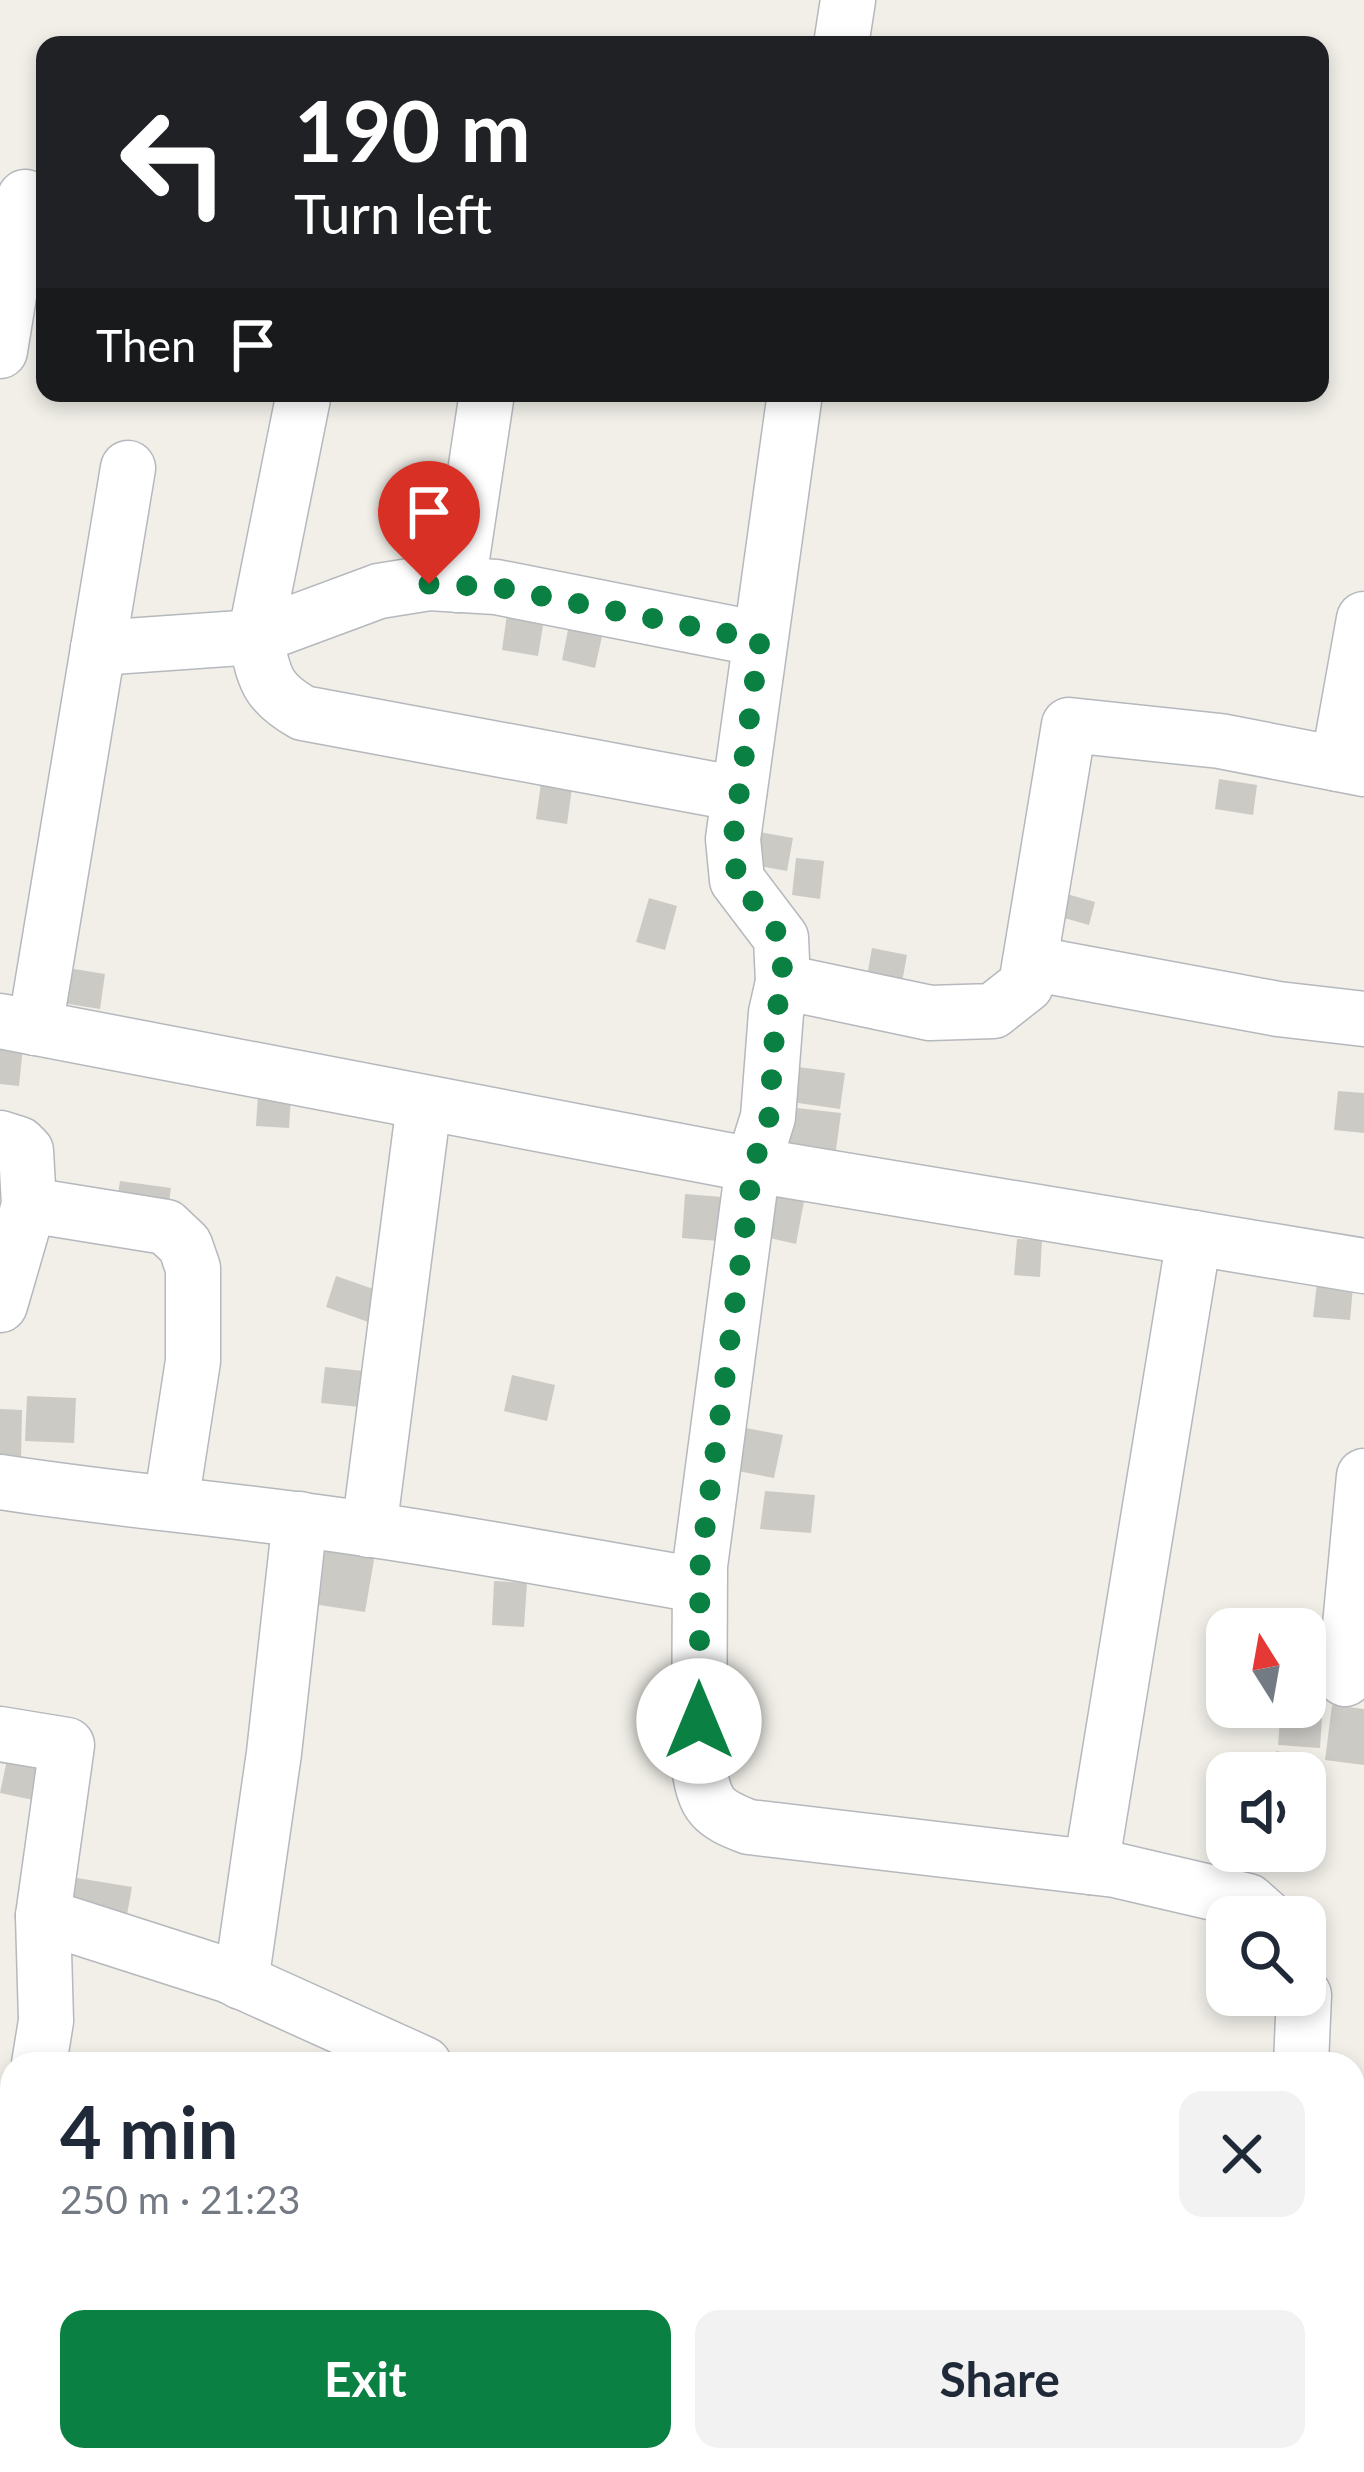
<!DOCTYPE html>
<html lang="en">
<head>
<meta charset="utf-8">
<style>
	:root { --surface:#fff; --page:#f2f2f3; --text:#1f2937; --muted:#747a83; --accent:#0b8043 }
	body { margin:0; font-family:Lato,sans-serif; background:var(--page); color:var(--text); height:100vh; display:flex; flex-direction:column; font-size:45px; white-space:nowrap }
	* { box-sizing:border-box; margin:0 }
	p { font-size:39px; color:var(--muted) }
	.icon { flex:none; width:66px; height:66px; fill:none; stroke:currentColor; stroke-width:2; stroke-linecap:round; stroke-linejoin:round }
	.map { position:relative; flex:1; overflow:hidden }
	.details { position:absolute; left:0px; top:2052px; width:1365px; height:420px; display:flex; flex-direction:column; background:var(--surface); border-radius:36px 36px 0 0; box-shadow:0 6px 18px #0003 }
	.details>* { flex:none }
	.guide { position:absolute; left:36px; top:36px; width:1293px; height:366px; border-radius:24px; box-shadow:0 6px 18px #0003; background:#202124; color:#fff; overflow:hidden }
	.needle { width:78px; rotate:349deg }
	.tools { position:absolute; left:1206px; top:1608px; display:grid; gap:24px }
	.tools a { display:grid; place-items:center; width:120px; height:120px; border-radius:24px; background:var(--surface); box-shadow:0 6px 18px #0003; font-size:60px }
	.pin { position:absolute; display:grid; place-items:center; width:102px; height:102px; color:#fff; margin:-123px -51px; border-radius:50% 50% 50% 0; rotate:-45deg; box-shadow:0 0 12px #0007 }
	.pin .icon { rotate:45deg }
	.me { position:absolute; width:132px; margin:-66px; rotate:0deg; stroke-linejoin:round; filter:drop-shadow(0 0 9px #0008) }
	.turn { display:flex; align-items:center; gap:42px; height:252px; padding:0 60px; font-size:54px }
	.turn .icon { width:156px; height:156px; stroke-width:2.5 }
	.turn b { display:block; font-size:84px; line-height:102px }
	.then { display:flex; align-items:center; height:114px; padding:0 60px; background:#0003; gap:24px; font-size:45px }
	.round { display:grid; place-items:center; flex:none; width:126px; height:126px; border-radius:24px; background:var(--page) }
	.head { display:flex; align-items:center; justify-content:space-between; height:204px; padding:0 60px }
	h1 { font-size:72px; font-weight:700; line-height:90px }
	.cta { display:flex; gap:24px; margin-top:auto; padding:24px 60px }
	.cta a { flex:1; height:138px; border-radius:24px; background:var(--accent); color:#fff; font-size:48px; font-weight:700; line-height:138px; text-align:center }
	.cta a+a { background:var(--page); color:var(--text) }
	.map>svg:first-child { display:block }
	.building { fill:#cccac5 }
	.lines { fill:none; stroke-linecap:round; stroke-linejoin:round }
	.minor-casing { stroke:#b5b8bc; stroke-width:57 }
	.minor { stroke:#fff; stroke-width:54 }
	.route { stroke:#0b8043; stroke-width:21; stroke-dasharray:0 37.8 }
</style>
</head>
<body>
<div class="map">
<svg width="1364" height="2472" viewBox="0 0 1364 2472">
	<rect width="100%" height="100%" fill="#f1efe8"/>
	<!-- building -->
	<g class="building">
		<polygon points="508,607 545,613 538,656 502,650"/>
		<polygon points="569,625 603,632 595,668 562,660"/>
		<polygon points="1219,779 1257,785 1253,815 1215,809"/>
		<polygon points="541,783 572,788 567,824 536,819"/>
		<polygon points="748,830 793,838 787,871 742,863"/>
		<polygon points="796,858 824,861 820,899 792,895"/>
		<polygon points="1049,889 1095,902 1089,925 1043,912"/>
		<polygon points="649,898 677,906 665,950 636,942"/>
		<polygon points="872,948 907,955 902,982 867,976"/>
		<polygon points="68,968 105,974 100,1009 62,1003"/>
		<polygon points="0,1044 23,1047 19,1086 0,1084"/>
		<polygon points="782,1065 845,1073 840,1109 777,1100"/>
		<polygon points="1338,1091 1364,1093 1364,1133 1334,1130"/>
		<polygon points="258,1095 291,1097 289,1128 256,1126"/>
		<polygon points="779,1106 841,1113 835,1157 774,1150"/>
		<polygon points="120,1181 171,1188 167,1215 116,1209"/>
		<polygon points="766,1189 805,1196 796,1244 757,1235"/>
		<polygon points="685,1194 722,1197 718,1241 682,1238"/>
		<polygon points="1017,1239 1042,1240 1040,1277 1014,1275"/>
		<polygon points="336,1276 382,1292 371,1323 326,1307"/>
		<polygon points="1317,1283 1353,1287 1350,1320 1313,1317"/>
		<polygon points="325,1367 374,1372 370,1408 321,1403"/>
		<polygon points="512,1375 555,1385 547,1421 504,1411"/>
		<polygon points="27,1396 76,1398 74,1443 25,1441"/>
		<polygon points="0,1409 22,1410 21,1460 0,1459"/>
		<polygon points="746,1428 783,1435 774,1478 738,1471"/>
		<polygon points="765,1491 815,1495 811,1533 760,1529"/>
		<polygon points="317,1545 375,1554 365,1612 307,1603"/>
		<polygon points="494,1581 527,1583 524,1627 492,1625"/>
		<polygon points="1305,1702 1323,1703 1320,1748 1278,1745 1281,1707 1305,1707"/>
		<polygon points="1332,1705 1364,1709 1364,1765 1325,1760"/>
		<polygon points="1276,1751 1298,1755 1295,1773 1273,1773"/>
		<polygon points="8,1755 52,1764 43,1802 0,1793"/>
		<polygon points="59,1875 132,1887 126,1920 53,1908"/>
		<polygon points="1238,1995 1274,1995 1273,2011 1237,2007"/>
		<polygon points="87,2460 153,2460 160,2464 156,2472 81,2472"/>
		<polygon points="350,2460 364,2460 386,2468 384,2472 346,2472"/>
	</g>
	<g class="lines">
		<defs>
			<g id="minor">
				<polyline points="841,45 848,0"/>
				<polyline points="0,351 25,197"/>
				<path d="M304,393L255,637C265,678 265,691 303,713L739,794"/>
				<polyline points="458,585 487,393"/>
				<polyline points="98,648 255,637 379,591 429,583 496,587 760,639"/>
				<polyline points="1338,764 1364,619"/>
				<polyline points="1030,963 1278,1009 1364,1019"/>
				<polyline points="783,982 930,1013 993,1011 1026,985 1069,725 1220,741 1364,769"/>
				<polyline points="0,1021 753,1165 768,1117 776,1013 783,982 781,938 737,880 733,839 795,393"/>
				<polyline points="35,1028 128,468"/>
				<polyline points="0,1138 19,1144 26,1151 29,1205 0,1305"/>
				<polyline points="29,1205 166,1227 185,1245 193,1268 193,1361 171,1503"/>
				<path d="M0,1482C103,1498 206,1507 309,1521C439,1538 569,1563 698,1585"/>
				<polyline points="369,1530 424,1104"/>
				<polyline points="1345,1679 1364,1476"/>
				<polyline points="0,1734 67,1745 43,1916 46,2021 39,2064"/>
				<polyline points="1091,1867 1194,1238"/>
				<polyline points="43,1916 227,1975 424,2064"/>
				<path d="M1266,1917L1248,1901L1115,1870L749,1827C712,1813 705,1806 699,1767L700,1566L753,1165L1364,1266"/>
				<polyline points="241,1982 274,1753 300,1519"/>
				<polyline points="1301,2064 1304,1995"/>
				<polyline points="1353,2152 1364,2155"/>
				<polyline points="0,2264 12,2220"/>
				<polyline points="523,2472 525,2460"/>
			</g>
		</defs>
		<!-- minor casing -->
		<use href="#minor" class="minor-casing"/>
		<!-- minor -->
		<use href="#minor" class="minor"/>
	</g>
	<g class="lines">
		<!-- route -->
		<polyline class="route" points="429,584 496,587 760,640 733,839 737,880 781,938 783,982 776,1013 769,1117 753,1166 700,1566 699,1721"/>
	</g>
</svg>
<div class="tools">
<a><svg class="needle" viewBox="-14 -14 28 28"><path d="M0-13l5 13h-10z" fill="#e53935"/><path d="M0 13l5-13h-10z" fill="#747a83"/></svg></a>
<a><svg class="icon" aria-label="sound" viewBox="0 0 24 24"><path d="M4 9h4l5-4v14l-5-4H4zM17 9q2 3 0 6"/></svg></a>
<a><svg class="icon" aria-label="search" viewBox="0 0 24 24"><circle cx="10" cy="10" r="6"/><path d="M15 15l6 6"/></svg></a>
</div>
<div class="pin" style="left:429px;top:584px;background:#d93025"><svg class="icon" aria-label="arrive" viewBox="0 0 24 24"><path d="M6 21V4h12l-3 4 3 4H6"/></svg></div>
<svg class="me" style="left:699px;top:1721px" viewBox="-20 -20 40 40"><circle r="19" fill="#fff"/><path d="M0-13L10 11 0 6-10 11z" fill="#0b8043"/></svg>
<div class="guide">
<div class="turn"><svg class="icon" aria-label="left" viewBox="0 0 24 24"><path d="M17 20v-9H6M10 6l-5 5 5 5"/></svg><div><b>190 m</b>Turn left</div></div>
<div class="then">Then<svg class="icon" aria-label="arrive" viewBox="0 0 24 24"><path d="M6 21V4h12l-3 4 3 4H6"/></svg></div>
</div>
<section class="details">
<div class="head"><div><h1>4 min</h1><p>250 m · 21:23</p></div><a class="round"><svg class="icon" aria-label="close" viewBox="0 0 24 24"><path d="M6 6l12 12M18 6L6 18"/></svg></a></div>
<div class="cta"><a>Exit</a><a>Share</a></div>
</section>
</div>
</body>
</html>
